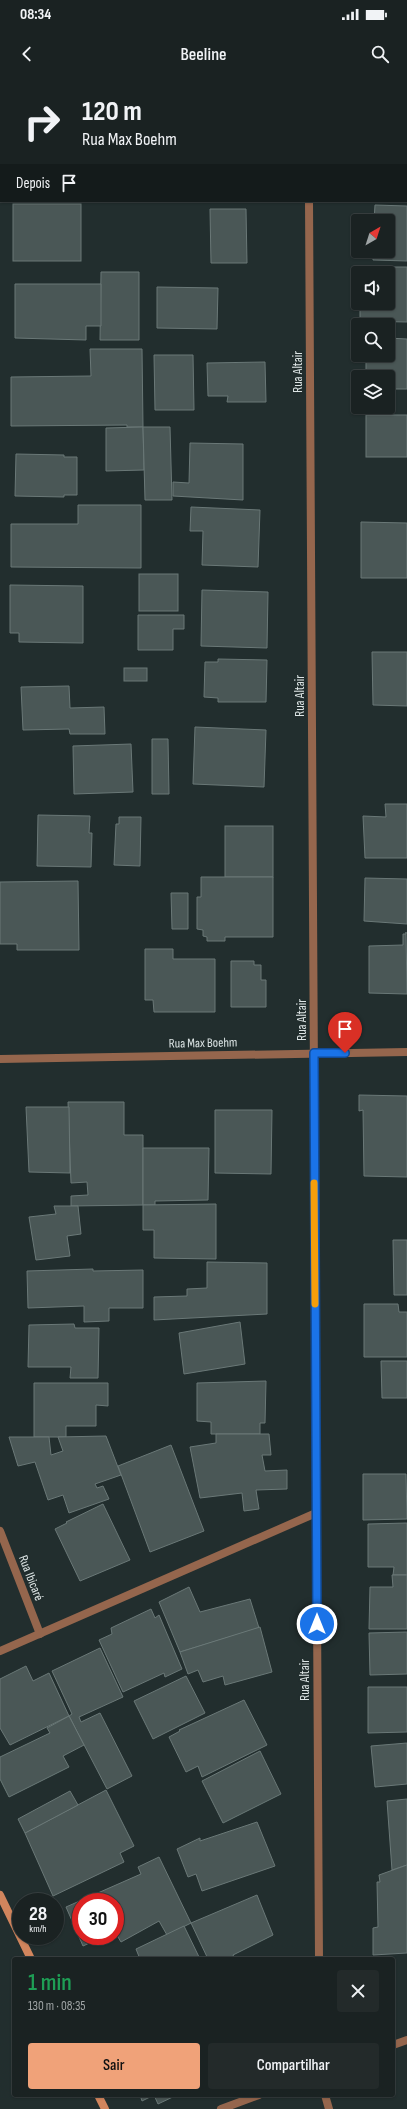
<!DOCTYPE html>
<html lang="pt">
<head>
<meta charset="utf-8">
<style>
	:root { --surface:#1a2222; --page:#232a2a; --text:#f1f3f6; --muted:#9fa4a5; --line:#383f40; --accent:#f0a279 }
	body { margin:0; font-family:"Sofia Sans Condensed",sans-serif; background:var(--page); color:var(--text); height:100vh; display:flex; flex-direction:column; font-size:15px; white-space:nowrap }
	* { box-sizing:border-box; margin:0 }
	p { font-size:13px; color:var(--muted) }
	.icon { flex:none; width:22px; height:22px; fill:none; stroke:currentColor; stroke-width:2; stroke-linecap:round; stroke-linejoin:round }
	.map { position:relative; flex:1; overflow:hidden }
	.details { position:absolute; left:12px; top:1877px; width:383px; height:140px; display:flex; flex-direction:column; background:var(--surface); border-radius:4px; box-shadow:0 1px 3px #0004,0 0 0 1px var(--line) }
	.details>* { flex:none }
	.banner { position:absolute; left:0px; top:0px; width:407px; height:122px; box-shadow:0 1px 3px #0004,0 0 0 1px var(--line); background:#1a2222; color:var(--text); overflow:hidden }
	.needle { width:26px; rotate:39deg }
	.tools { position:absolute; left:351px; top:134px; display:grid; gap:8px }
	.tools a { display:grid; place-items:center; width:44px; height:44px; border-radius:4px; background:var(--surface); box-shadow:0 1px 3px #0004,0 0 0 1px var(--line); font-size:20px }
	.speed { position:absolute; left:12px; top:1813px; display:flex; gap:8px; font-size:20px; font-weight:700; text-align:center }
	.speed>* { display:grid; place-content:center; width:52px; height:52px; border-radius:50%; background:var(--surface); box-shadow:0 1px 3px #0004,0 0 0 1px var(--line); line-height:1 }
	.speed small { font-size:10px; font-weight:400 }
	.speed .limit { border:6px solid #d22; background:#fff; color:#111 }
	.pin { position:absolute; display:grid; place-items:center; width:34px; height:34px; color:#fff; margin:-41px -17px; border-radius:50% 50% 50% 0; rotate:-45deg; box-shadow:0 0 4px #0007 }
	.pin .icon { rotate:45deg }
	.me { position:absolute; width:44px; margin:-22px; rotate:0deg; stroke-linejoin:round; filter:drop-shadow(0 0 3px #0008) }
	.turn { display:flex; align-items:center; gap:14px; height:84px; padding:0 16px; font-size:18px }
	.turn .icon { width:52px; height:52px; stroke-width:2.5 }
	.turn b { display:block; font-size:28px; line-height:34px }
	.then { display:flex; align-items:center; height:38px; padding:0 16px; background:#0003; gap:8px; font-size:15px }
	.round { display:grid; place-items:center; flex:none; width:42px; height:42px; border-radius:4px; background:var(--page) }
	.overview { display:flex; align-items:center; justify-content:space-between; height:68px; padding:0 16px }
	h1 { font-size:24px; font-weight:600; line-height:30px; color:#1e9e55 }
	.primary-button { display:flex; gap:8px; margin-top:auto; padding:8px 16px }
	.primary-button a { flex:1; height:46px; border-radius:4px; background:var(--accent); color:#111; font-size:16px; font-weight:600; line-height:46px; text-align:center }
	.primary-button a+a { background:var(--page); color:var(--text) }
	.status { display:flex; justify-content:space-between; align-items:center; height:28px; padding:0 20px; background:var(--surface); direction:ltr }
	.status svg { height:11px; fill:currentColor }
	header { display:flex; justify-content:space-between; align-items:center; height:52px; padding:0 16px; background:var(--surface); font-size:18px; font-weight:600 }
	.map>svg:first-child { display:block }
	.building { fill:#4a5756; stroke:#6a7877 }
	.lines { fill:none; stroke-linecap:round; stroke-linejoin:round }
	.minor { stroke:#95664d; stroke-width:8 }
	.secondary { stroke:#d1855d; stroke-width:8 }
	.route-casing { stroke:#114b97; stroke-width:10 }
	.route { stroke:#1a73e8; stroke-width:7 }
	.slow { stroke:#f59e0b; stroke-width:7 }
	.labels { text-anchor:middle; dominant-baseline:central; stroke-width:3; stroke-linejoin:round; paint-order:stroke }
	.street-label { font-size:13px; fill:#dde5e5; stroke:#222e2e }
</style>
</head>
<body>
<div class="status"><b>08:34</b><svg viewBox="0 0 49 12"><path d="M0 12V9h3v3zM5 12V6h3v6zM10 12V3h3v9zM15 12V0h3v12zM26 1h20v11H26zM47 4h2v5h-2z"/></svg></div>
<header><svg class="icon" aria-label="back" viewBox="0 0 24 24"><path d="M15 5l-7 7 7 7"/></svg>Beeline<svg class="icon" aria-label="search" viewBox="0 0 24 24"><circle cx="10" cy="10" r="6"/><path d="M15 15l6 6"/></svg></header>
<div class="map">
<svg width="407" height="2029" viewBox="0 0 407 2029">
	<rect width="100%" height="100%" fill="#222e2e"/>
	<!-- building -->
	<g class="building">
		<rect x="6" y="0" width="60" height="1"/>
		<rect x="77" y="0" width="64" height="1"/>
		<rect x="156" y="0" width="52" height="1"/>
		<polygon points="219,0 261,0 219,1"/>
		<polygon points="344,0 407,0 407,53 406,1"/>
		<rect x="406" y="67" width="1" height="47"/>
		<rect x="13" y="124" width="68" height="57"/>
		<polygon points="375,125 407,126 407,181 373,180 373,171 388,171 388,141 374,141"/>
		<polygon points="210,129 246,129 247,183 211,183"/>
		<polygon points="361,187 407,187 407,242 360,241 360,223 388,223 388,193 361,193"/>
		<polygon points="101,192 139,192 139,260 100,260"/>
		<polygon points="15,204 101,204 101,246 86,246 86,260 15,258"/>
		<polygon points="157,207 218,208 217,249 157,248"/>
		<polygon points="388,258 407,259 407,309 388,309 388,297 366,297 366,275 388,275"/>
		<polygon points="90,269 142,269 143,347 127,347 127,345 11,346 11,297 91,296"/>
		<polygon points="154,275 193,275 194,330 155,330"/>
		<polygon points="265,282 266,322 227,322 228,316 208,316 207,283"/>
		<rect x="366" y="335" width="41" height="42"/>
		<polygon points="143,347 144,390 106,391 106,348"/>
		<polygon points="143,347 170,347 172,420 145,420"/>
		<polygon points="190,363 243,364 243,420 173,416 173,402 189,403"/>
		<polygon points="16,374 64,375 64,377 77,377 77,415 64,415 64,417 15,416"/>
		<polygon points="78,425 141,425 141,488 11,487 11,444 78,444"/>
		<polygon points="191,427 260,430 258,487 202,485 203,451 190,451"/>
		<polygon points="361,442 407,443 407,498 361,498"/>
		<rect x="139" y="494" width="39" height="37"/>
		<polygon points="10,505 83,506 83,563 19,562 19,553 10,553"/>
		<polygon points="202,510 268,512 267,568 201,566"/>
		<polygon points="138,535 184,535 184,549 173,549 173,570 138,570"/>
		<polygon points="372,572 407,572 407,626 373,625"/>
		<polygon points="218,579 267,580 266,622 218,622 218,618 204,617 205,582 218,582"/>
		<rect x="124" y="588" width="23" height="13"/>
		<polygon points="69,606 70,628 104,627 105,654 70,654 69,649 23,650 21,607"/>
		<polygon points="195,647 266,650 264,707 193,704"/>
		<polygon points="152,659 168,659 169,714 152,714"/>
		<polygon points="131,664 133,712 74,714 73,666"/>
		<polygon points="385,724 407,724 407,778 365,778 363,736 386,737"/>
		<polygon points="38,735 90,736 89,753 92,753 91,787 37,786"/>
		<polygon points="119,737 141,737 140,786 114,785 116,744 119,744"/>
		<rect x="225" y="746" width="48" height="51"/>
		<polygon points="201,797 273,797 273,857 225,857 225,861 207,861 207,857 203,856 203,850 197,849 197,817 201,817"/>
		<polygon points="365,798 407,799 407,844 364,841"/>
		<polygon points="78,801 79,870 17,870 17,864 0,864 0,802"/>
		<polygon points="171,813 188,813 188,849 172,849"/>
		<polygon points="406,852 407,914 369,913 369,866 403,865 403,854 406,854"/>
		<polygon points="145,869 173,869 173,879 215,879 215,932 154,932 153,920 145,920"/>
		<polygon points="231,881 254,881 254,885 261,885 261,900 266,900 266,927 231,927"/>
		<polygon points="359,1015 407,1016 407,1097 364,1096 363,1030 359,1031"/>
		<polygon points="68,1022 124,1022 124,1055 143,1055 143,1125 71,1126 71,1116 88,1115 87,1102 71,1103"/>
		<polygon points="26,1027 69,1027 70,1093 29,1092"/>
		<polygon points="215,1030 272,1030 271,1094 215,1093"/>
		<polygon points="143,1068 209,1068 208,1120 155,1121 155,1125 143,1125"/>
		<polygon points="216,1124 216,1179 154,1178 154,1150 143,1150 143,1125"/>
		<polygon points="54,1126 78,1126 81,1154 67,1156 70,1176 36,1180 29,1137 56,1134"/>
		<polygon points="393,1160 407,1160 407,1215 394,1215"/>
		<polygon points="207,1182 267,1183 267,1234 154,1240 154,1217 187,1216 187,1209 207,1208"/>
		<polygon points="93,1189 93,1191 143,1190 143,1228 109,1228 109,1241 84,1242 84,1226 28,1228 27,1191"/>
		<polygon points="364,1224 398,1224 399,1232 407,1232 407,1277 364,1277"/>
		<polygon points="240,1242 245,1284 184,1294 179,1253"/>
		<polygon points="74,1244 75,1248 99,1248 98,1298 70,1298 71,1287 28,1287 29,1245"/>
		<polygon points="381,1281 407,1281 407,1318 382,1318"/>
		<polygon points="266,1301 265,1343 260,1343 260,1354 211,1354 211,1342 197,1341 197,1303"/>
		<polygon points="34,1303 108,1303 108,1326 96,1325 96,1346 66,1346 66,1357 34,1357"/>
		<polygon points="216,1354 269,1354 271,1375 262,1375 265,1391 287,1390 287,1409 256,1410 259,1429 244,1431 242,1413 200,1418 190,1367 216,1363"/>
		<polygon points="106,1356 121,1395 95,1404 97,1408 103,1406 109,1419 69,1433 63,1415 48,1420 35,1382 18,1386 9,1357 49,1357 51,1375 63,1371 58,1357"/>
		<polygon points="171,1365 204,1451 150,1472 118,1386"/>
		<polygon points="363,1394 406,1394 407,1439 363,1440"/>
		<polygon points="103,1424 130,1480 80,1501 55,1449 67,1443 66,1442"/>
		<polygon points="407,1443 407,1495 393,1495 394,1487 368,1487 368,1444"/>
		<polygon points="392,1495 407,1495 407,1549 369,1549 370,1507 393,1507"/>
		<polygon points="189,1507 200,1532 250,1519 259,1548 180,1572 159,1522"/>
		<polygon points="151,1529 155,1538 159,1535 182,1589 165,1597 164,1593 123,1612 99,1560 112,1554 111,1548"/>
		<polygon points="260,1547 272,1592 225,1605 223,1596 203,1602 198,1590 188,1594 180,1572"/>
		<polygon points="407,1552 407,1594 370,1595 369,1553"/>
		<polygon points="100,1568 123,1617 79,1637 81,1642 100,1633 132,1696 107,1709 69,1636 72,1634 52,1591"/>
		<polygon points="26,1586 33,1601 49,1593 69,1636 10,1665 0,1648 0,1599"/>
		<polygon points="186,1596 205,1633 153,1659 134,1621"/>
		<polygon points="368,1607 407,1607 407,1652 368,1653"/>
		<polygon points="244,1620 267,1665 202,1697 198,1686 186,1692 169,1657 180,1651 179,1650"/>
		<polygon points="69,1636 84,1665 63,1676 69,1687 9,1717 0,1699 0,1677 50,1653 47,1648"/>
		<polygon points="407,1663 407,1704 375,1707 371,1666"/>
		<polygon points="260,1671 281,1714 223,1743 202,1701"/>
		<polygon points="106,1710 134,1766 120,1773 124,1782 53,1816 25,1753"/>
		<polygon points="70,1711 78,1725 25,1753 18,1739"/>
		<polygon points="407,1719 407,1785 392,1790 387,1721"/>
		<polygon points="257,1742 275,1786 202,1811 196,1794 188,1797 177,1769 200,1758 200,1761"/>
		<polygon points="159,1777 191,1843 167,1855 159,1841 121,1862 115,1852 115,1822 81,1822 81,1856 105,1856 83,1866 66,1827 141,1794 138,1787"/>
		<polygon points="407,1785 407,1873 373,1875 373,1848 378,1847 377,1802 380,1802 379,1795"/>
		<polygon points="257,1815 273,1855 233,1875 235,1879 208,1879 191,1843"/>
		<polygon points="184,1846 200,1879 140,1879 136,1869"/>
		<polygon points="140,2015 177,2015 158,2024 154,2015 142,2021"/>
	</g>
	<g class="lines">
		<!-- minor -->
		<g class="minor">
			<polyline points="308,0 309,1"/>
			<polyline points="309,121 319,1879"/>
			<polyline points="0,979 407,972"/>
			<polyline points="0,1451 40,1554"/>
			<polyline points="0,1571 316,1433"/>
			<polyline points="393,1965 407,1960"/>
			<polyline points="325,2015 329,2029"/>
			<polyline points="221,2029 259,2015"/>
		</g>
		<!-- secondary -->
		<g class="secondary">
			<polyline points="0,1815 31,1879"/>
			<polyline points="98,2015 105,2029"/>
		</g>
	</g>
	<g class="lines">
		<defs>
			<polyline id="route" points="317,1544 314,973 345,973"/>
		</defs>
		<!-- route casing -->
		<use href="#route" class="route-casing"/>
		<!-- route -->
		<use href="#route" class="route"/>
		<!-- slow -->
		<polyline class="slow" points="314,1103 315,1224"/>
	</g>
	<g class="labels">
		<!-- street labels -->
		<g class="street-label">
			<text transform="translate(298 292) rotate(-90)">Rua Altair</text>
			<text transform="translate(300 616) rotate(-90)">Rua Altair</text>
			<text transform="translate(302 940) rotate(-90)">Rua Altair</text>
			<text transform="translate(203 963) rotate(-1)">Rua Max Boehm</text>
			<text transform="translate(31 1498) rotate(69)">Rua Ibicaré</text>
			<text transform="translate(305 1600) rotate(-90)">Rua Altair</text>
		</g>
	</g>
</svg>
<div class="tools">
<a><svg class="needle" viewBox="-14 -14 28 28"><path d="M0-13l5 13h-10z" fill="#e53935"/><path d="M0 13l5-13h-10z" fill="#9fa4a5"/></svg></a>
<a><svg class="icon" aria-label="sound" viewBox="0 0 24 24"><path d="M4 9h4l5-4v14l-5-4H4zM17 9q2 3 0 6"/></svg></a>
<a><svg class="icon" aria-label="search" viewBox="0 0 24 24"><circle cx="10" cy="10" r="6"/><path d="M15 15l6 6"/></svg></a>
<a><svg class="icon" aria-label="layers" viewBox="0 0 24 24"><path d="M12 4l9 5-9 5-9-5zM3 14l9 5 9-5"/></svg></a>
</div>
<div class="speed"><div>28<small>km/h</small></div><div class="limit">30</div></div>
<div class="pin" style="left:345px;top:973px;background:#d93025"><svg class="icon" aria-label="arrive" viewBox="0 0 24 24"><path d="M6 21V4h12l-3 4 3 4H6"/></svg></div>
<svg class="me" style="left:317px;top:1544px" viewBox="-20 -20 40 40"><circle r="17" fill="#1a73e8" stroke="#fff" stroke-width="3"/><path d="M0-11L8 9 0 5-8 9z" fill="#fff"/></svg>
<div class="banner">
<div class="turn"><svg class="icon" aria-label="right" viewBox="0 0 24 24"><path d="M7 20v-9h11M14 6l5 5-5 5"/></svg><div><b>120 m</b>Rua Max Boehm</div></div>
<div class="then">Depois<svg class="icon" aria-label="arrive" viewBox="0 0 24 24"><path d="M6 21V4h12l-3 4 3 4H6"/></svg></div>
</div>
<section class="details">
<div class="overview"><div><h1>1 min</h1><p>130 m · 08:35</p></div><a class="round"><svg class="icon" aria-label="close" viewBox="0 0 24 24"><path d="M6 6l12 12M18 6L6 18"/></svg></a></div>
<div class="primary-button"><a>Sair</a><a>Compartilhar</a></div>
</section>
</div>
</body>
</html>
